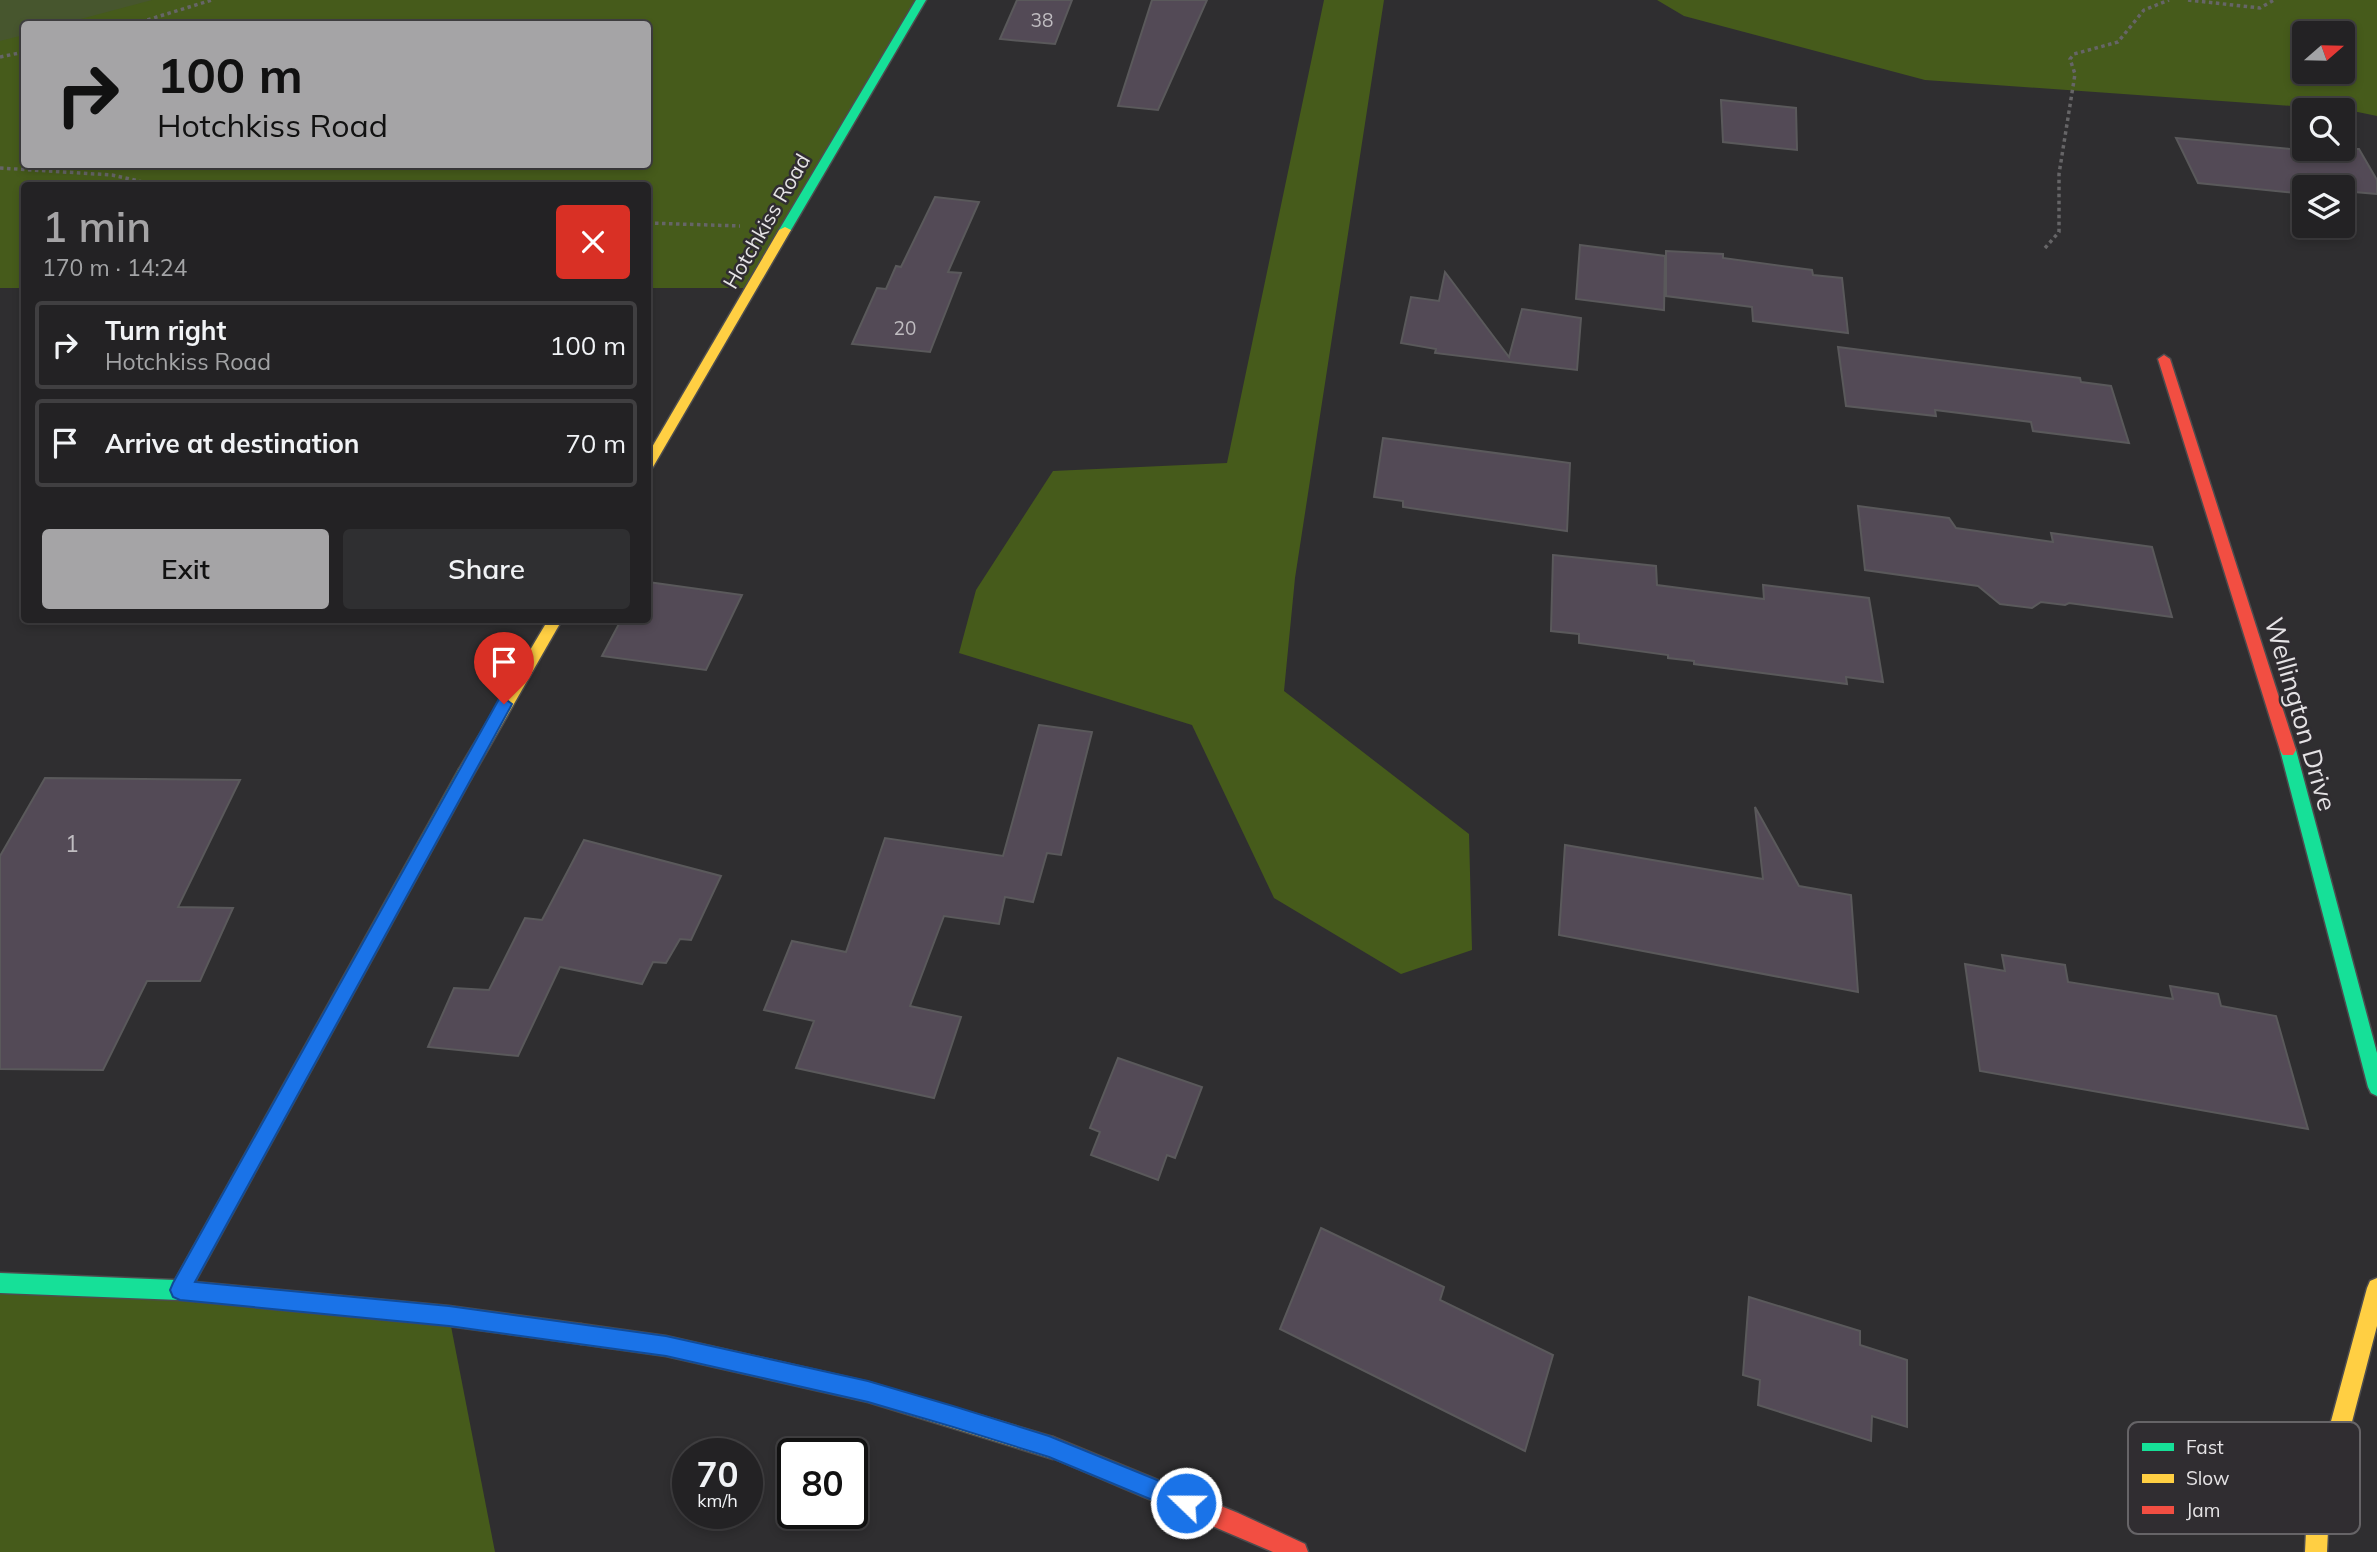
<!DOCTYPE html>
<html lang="en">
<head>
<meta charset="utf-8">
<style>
	:root { --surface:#232224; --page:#2f2f31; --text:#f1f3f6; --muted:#a3a4a6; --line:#403f41; --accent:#a5a4a6 }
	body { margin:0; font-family:Mulish,sans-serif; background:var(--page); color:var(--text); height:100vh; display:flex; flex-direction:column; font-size:26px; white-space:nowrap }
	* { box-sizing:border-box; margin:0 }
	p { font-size:23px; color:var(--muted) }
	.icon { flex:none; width:38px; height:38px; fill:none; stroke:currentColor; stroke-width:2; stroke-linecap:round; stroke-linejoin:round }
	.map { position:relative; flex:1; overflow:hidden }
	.panel { position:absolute; left:21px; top:182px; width:630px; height:441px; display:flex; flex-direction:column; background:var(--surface); border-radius:7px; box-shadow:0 4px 10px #0003,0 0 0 2px var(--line) }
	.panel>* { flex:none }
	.banner { position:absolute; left:21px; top:21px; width:630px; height:147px; border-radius:7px; box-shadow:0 4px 10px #0003,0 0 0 2px var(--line); background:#a5a4a6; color:#111; overflow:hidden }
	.needle { width:46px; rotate:70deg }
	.tools { position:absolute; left:2292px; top:21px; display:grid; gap:14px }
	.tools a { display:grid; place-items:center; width:63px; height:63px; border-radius:7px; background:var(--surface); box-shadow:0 4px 10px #0003,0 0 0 2px var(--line); font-size:35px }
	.speed { position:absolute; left:672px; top:1438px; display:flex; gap:14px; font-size:35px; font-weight:700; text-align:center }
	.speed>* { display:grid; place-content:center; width:91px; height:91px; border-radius:50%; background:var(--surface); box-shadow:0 4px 10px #0003,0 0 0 2px var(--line); line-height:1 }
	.speed small { font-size:18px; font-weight:400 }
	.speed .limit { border:4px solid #111; border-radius:10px; background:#fff; color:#111 }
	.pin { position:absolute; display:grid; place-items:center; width:60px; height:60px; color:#fff; margin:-72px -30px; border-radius:50% 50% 50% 0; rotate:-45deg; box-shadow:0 0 7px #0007 }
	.pin .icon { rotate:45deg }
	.me { position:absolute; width:77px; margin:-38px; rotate:292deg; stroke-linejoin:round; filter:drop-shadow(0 0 5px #0008) }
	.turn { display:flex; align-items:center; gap:24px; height:147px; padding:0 21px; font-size:32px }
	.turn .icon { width:91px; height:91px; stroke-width:2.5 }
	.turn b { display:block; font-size:49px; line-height:60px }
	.round { display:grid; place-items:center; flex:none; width:74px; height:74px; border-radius:7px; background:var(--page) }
	.head { display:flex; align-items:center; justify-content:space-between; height:119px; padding:0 21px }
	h1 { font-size:42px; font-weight:600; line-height:52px; color:var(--accent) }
	.action { display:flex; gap:14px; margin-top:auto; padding:14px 21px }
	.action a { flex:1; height:80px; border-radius:7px; background:var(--accent); color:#111; font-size:28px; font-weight:600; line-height:80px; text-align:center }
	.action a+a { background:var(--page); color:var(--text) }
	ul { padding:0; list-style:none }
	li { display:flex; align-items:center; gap:21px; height:88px; margin:0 14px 10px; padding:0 7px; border:4px solid var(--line); border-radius:7px }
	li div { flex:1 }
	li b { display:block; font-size:26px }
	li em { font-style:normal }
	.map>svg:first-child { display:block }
	.green { fill:#47562e }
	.forest { fill:#465b1b; fill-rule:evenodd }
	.building { fill:#534a56; stroke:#5a595b; stroke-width:2 }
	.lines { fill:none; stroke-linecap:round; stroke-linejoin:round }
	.fast-casing { stroke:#4d4c4e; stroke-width:3 }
	.slow-casing { stroke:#4d4c4e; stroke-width:3 }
	.jam-casing { stroke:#4d4c4e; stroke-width:3 }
	.path { stroke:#666567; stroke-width:3.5; stroke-dasharray:3.5 3.5; stroke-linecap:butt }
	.fast { fill:#16e098; fill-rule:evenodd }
	.slow { fill:#ffcf43; fill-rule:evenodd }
	.jam { fill:#f24e42; fill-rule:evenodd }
	.route { fill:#1a73e8; stroke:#114b97; stroke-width:2 }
	.labels { text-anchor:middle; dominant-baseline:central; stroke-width:5; stroke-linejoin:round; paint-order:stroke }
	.far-number-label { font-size:19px; fill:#c0bdc1 }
	.far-street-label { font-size:21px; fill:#e5e3e5; stroke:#302d31 }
	.number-label { font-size:23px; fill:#c0bdc1 }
	.street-label { font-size:26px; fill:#e5e3e5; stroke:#302d31 }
	.key { fill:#302d31; stroke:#666467; stroke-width:2 }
	.key-label { font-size:19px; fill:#e5e3e5 }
</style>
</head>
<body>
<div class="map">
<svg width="2377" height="1552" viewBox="0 0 2377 1552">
	<rect width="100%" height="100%" fill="#2f2e30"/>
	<!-- green -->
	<polygon class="green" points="0,0 392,0 302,24 24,24 24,100 0,107"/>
	<!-- forest -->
	<g class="forest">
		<polygon points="152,0 921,0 751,288 648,288 648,186 24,186 24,288 0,288 0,41 24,35 24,164 648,164 648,24 62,24"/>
		<polygon points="1324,0 1384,0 1295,578 1284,691 1469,834 1472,950 1401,974 1274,898 1192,725 959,653 976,590 1053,471 1227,463"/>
		<path d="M1657,0H2377V116L2348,110L1925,80L1684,16ZM2305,33H2343V72H2305Z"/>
		<polygon points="0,1283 449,1316 495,1552 0,1552"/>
	</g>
	<!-- building -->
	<g class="building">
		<polygon points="1017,0 1072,0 1055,44 1000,39"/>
		<polygon points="1152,0 1207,0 1158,110 1118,106"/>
		<polygon points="1721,100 1796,108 1797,150 1723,142"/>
		<polygon points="2176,138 2290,149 2359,149 2377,180 2377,194 2343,191 2343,187 2305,187 2305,194 2198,183"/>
		<polygon points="935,197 979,202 948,272 961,273 930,352 852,344 877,288 886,289 896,266 901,267"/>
		<polygon points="1580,245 1665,256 1664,310 1576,299"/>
		<polygon points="1666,251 1723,254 1723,258 1812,270 1813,275 1842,278 1848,333 1753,321 1752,307 1666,296"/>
		<polygon points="1445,272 1509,357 1522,309 1581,318 1577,370 1435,353 1436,349 1401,343 1411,297 1439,301"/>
		<polygon points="1838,347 2080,378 2081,382 2111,386 2129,443 2033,431 2031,422 1935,410 1936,416 1846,406"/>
		<polygon points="1383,438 1570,463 1567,531 1403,507 1403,501 1374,497"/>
		<polygon points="1858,506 1949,518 1956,528 2053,542 2051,533 2152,547 2172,617 2069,603 2065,605 2041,602 2032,608 2000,604 1978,586 1865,570"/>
		<polygon points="1553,555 1656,566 1657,585 1764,599 1763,585 1869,598 1883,682 1846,677 1847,684 1694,664 1694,661 1668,658 1668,655 1579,643 1579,634 1551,631"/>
		<polygon points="648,582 742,595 706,670 602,656 621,620 648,620"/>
		<polygon points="1039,725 1092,732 1061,855 1047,853 1033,902 1005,897 999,924 944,916 910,1006 961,1017 934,1098 796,1068 814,1021 764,1010 792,941 846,952 885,838 1003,856"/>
		<polygon points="45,778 240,780 178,907 233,908 200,981 147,981 103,1070 0,1069 0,856"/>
		<polygon points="1755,807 1799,886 1851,895 1858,992 1559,935 1565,845 1763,879"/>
		<polygon points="584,840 721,876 691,940 680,939 666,963 653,962 642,984 560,967 518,1056 428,1047 454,988 489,990 525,918 542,920"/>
		<polygon points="2002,955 2065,965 2068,982 2173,999 2170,986 2218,994 2221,1006 2276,1016 2308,1129 1980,1071 1965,964 2005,971"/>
		<polygon points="1118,1058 1202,1087 1175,1158 1167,1155 1158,1180 1091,1155 1100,1132 1090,1128"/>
		<polygon points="1321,1228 1444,1287 1440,1300 1553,1355 1525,1451 1280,1329"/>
		<polygon points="1749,1297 1860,1331 1860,1345 1907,1360 1907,1427 1872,1416 1871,1441 1758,1405 1760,1380 1743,1375"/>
	</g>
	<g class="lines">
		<defs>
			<g id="fast">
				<polygon points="916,0 926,0 791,230 789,232 781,232 779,230"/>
				<polygon points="2288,744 2293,745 2296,750 2377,1053 2377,1096 2371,1093 2368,1087 2280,750 2283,745"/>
				<polygon points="465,767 471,769 473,774 471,779 195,1282 449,1306 581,1324 588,1327 591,1334 588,1341 581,1344 449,1326 180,1300 0,1293 0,1273 175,1280 459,769"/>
			</g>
			<g id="slow">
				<polygon points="785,227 791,230 653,467 648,469 648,454 779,230"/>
				<polygon points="548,620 562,620 471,779 459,779 457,774 459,769"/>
				<polygon points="2377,1278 2377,1326 2329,1510 2327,1552 2305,1552 2307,1510 2367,1288 2370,1281"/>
				<polygon points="581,1324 666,1336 868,1382 1053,1437 1060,1441 1064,1448 1060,1455 1053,1459 868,1402 666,1356 581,1344 574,1341 571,1334 574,1327"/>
			</g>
			<g id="jam">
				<polygon points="2164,355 2170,359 2296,750 2293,755 2283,755 2280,750 2158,359"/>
				<polygon points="1053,1437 1238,1513 1305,1544 1308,1552 1273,1552 1046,1455 1042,1448 1046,1441"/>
			</g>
		</defs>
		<!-- fast casing -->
		<use href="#fast" class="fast-casing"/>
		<!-- slow casing -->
		<use href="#slow" class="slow-casing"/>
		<!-- jam casing -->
		<use href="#jam" class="jam-casing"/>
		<!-- path -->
		<g class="path">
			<polyline points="2188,0 2260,8 2274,0"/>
			<polyline points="134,24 212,0"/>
			<polyline points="0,57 24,52"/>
			<polyline points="0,168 112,175 161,186"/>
			<polyline points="648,223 740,226"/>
			<polyline points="2045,248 2059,232 2059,174 2075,74 2070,59 2074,54 2118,42 2144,10 2169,0"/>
		</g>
		<!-- fast -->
		<use href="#fast" class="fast"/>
		<!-- slow -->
		<use href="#slow" class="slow"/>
		<!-- jam -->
		<use href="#jam" class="jam"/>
	</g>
	<!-- route -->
	<polygon class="route" points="504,698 512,704 510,708 195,1282 449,1306 666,1336 868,1381 953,1406 1049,1436 1194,1495 1197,1503 1194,1511 1186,1514 1049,1457 953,1427 868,1402 666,1356 449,1326 180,1300 173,1297 170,1290 173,1283 499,699"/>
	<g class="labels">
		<!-- far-number labels -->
		<g class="far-number-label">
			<text x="1042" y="20">38</text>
			<text x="905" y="328">20</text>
		</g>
		<!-- far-street labels -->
		<g class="far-street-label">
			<text transform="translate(766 221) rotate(-60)">Hotchkiss Road</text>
		</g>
		<!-- number labels -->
		<g class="number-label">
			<text x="72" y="843">1</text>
		</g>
		<!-- street labels -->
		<g class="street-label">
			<text transform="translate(2301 714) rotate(74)">Wellington Drive</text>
		</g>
	</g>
	<!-- legend -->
	<rect x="2128" y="1422" width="232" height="112" rx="10" class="key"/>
	<rect x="2142" y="1443" width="32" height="8" fill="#16e098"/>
	<rect x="2142" y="1474" width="32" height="9" fill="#ffcf43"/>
	<rect x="2142" y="1506" width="32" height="8" fill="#f24e42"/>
	<g class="key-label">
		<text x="2186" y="1454">Fast</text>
		<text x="2186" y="1485">Slow</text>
		<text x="2186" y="1517">Jam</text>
	</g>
</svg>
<div class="tools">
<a><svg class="needle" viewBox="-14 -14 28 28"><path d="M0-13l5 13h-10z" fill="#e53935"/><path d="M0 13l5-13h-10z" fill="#a3a4a6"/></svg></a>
<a><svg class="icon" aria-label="search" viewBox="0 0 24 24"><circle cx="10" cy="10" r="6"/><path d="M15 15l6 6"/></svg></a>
<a><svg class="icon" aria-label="layers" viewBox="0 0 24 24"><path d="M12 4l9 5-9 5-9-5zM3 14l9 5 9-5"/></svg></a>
</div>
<div class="speed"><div>70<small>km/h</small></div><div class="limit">80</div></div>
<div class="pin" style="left:504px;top:704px;background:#d93025"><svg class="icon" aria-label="arrive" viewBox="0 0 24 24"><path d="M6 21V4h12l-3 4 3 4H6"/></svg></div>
<svg class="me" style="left:1186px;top:1503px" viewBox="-20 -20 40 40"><circle r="17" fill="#1a73e8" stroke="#fff" stroke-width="3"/><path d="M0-11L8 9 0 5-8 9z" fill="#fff"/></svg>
<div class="banner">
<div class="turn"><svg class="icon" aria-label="right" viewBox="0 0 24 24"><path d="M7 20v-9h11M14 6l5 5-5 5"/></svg><div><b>100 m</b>Hotchkiss Road</div></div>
</div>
<section class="panel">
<div class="head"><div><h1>1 min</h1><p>170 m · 14:24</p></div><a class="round" style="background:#d93025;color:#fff"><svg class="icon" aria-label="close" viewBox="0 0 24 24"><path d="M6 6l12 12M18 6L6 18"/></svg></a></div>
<ul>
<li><svg class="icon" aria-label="right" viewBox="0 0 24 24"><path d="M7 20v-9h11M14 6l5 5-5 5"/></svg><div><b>Turn right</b><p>Hotchkiss Road</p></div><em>100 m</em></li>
<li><svg class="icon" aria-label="arrive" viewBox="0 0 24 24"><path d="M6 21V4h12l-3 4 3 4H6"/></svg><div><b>Arrive at destination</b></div><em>70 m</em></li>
</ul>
<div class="action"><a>Exit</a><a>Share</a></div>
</section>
</div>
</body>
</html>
